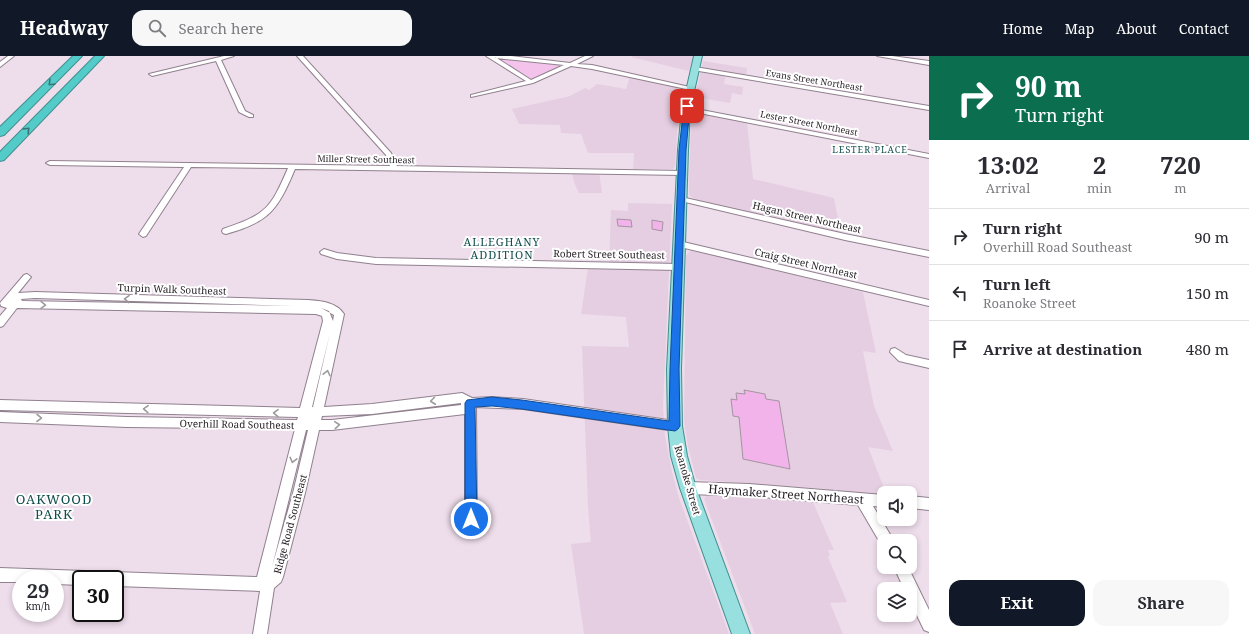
<!DOCTYPE html>
<html lang="en">
<head>
<meta charset="utf-8">
<style>
	:root { --surface:#fff; --page:#f7f7f7; --text:#2b2b33; --muted:#7c7c81; --line:#e1e1e2; --accent:#111827 }
	body { margin:0; font-family:"Noto Serif",serif; background:var(--page); color:var(--text); height:100vh; display:flex; flex-direction:column; font-size:15px; white-space:nowrap }
	* { box-sizing:border-box; margin:0 }
	p { font-size:13px; color:var(--muted) }
	.icon { flex:none; width:22px; height:22px; fill:none; stroke:currentColor; stroke-width:2; stroke-linecap:round; stroke-linejoin:round }
	.map { position:relative; flex:1; overflow:hidden }
	.sheet { display:flex; flex-direction:column; background:var(--surface); width:320px }
	.sheet>* { flex:none }
	.hud { background:#0b6e4f; color:#fff; overflow:hidden }
	.tools { position:absolute; left:877px; top:430px; display:grid; gap:8px }
	.tools a { display:grid; place-items:center; width:40px; height:40px; border-radius:8px; background:var(--surface); box-shadow:0 2px 6px #0003; font-size:20px }
	.speed { position:absolute; left:12px; top:514px; display:flex; gap:8px; font-size:20px; font-weight:700; text-align:center }
	.speed>* { display:grid; place-content:center; width:52px; height:52px; border-radius:50%; background:var(--surface); box-shadow:0 2px 6px #0003; line-height:1 }
	.speed small { font-size:10px; font-weight:400 }
	.speed .limit { border:2px solid #111; border-radius:6px; background:#fff; color:#111 }
	.pin { position:absolute; display:grid; place-items:center; width:34px; height:34px; color:#fff; margin:-17px; border-radius:8px; box-shadow:0 2px 6px #0006 }
	.me { position:absolute; width:44px; margin:-22px; rotate:0deg; stroke-linejoin:round; filter:drop-shadow(0 0 3px #0008) }
	.turn { display:flex; align-items:center; gap:14px; height:84px; padding:0 20px; font-size:18px }
	.turn .icon { width:52px; height:52px; stroke-width:2.5 }
	.turn b { display:block; font-size:28px; line-height:34px }
	.eta { display:flex; justify-content:space-evenly; align-items:center; height:68px; text-align:center }
	.eta b { font-size:24px; font-weight:700; line-height:28px }
	.button { display:flex; gap:8px; margin-top:auto; padding:8px 20px }
	.button a { flex:1; height:46px; border-radius:12px; background:var(--accent); color:#fff; font-size:16px; font-weight:700; line-height:46px; text-align:center }
	.button a+a { background:var(--page); color:var(--text) }
	ul { padding:0; list-style:none }
	li { display:flex; align-items:center; gap:12px; height:56px; padding:0 20px; border-top:1px solid var(--line) }
	li div { flex:1 }
	li b { display:block; font-size:15px }
	li em { font-style:normal }
	header { display:flex; align-items:center; gap:24px; box-sizing:border-box; height:56px; padding:0 20px; background:var(--accent); color:#fff }
	header strong { font-size:19px }
	nav { display:flex; gap:22px; margin-inline-start:auto; font-size:14px }
	.search { width:280px; height:36px; background:var(--page); display:flex; align-items:center; gap:10px; box-sizing:border-box; padding:0 14px; border-radius:12px; color:var(--muted); font-size:15px }
	main { display:flex; flex:1; min-height:0 }
	.map>svg:first-child { display:block }
	.built { fill:#e5cee1 }
	.green { fill:#f3c3ec }
	.building { fill:#f1b3e9; stroke:#a494a1 }
	.lines { fill:none; stroke-linecap:round; stroke-linejoin:round }
	.minor-casing { stroke:#90818e; stroke-width:2 }
	.major-casing { stroke:#428f8f; stroke-width:2 }
	.highway-casing { stroke:#428f8f; stroke-width:2 }
	.minor { fill:#fff; fill-rule:evenodd }
	.major { fill:#97e0df; fill-rule:evenodd }
	.highway { fill:#52cbc9; fill-rule:evenodd }
	.oneway { stroke:#3c7576 }
	.oneway2 { stroke:#9d9a9c }
	.route { fill:#1a73e8; stroke:#114b97 }
	.labels { text-anchor:middle; dominant-baseline:central; stroke-width:4; stroke-linejoin:round; paint-order:stroke }
	.far-street-label { font-size:9px; fill:#251f24; stroke:#fff }
	.far-neighbourhood-label { font-size:9px; letter-spacing:1px; fill:#0f4e4d; stroke:#fff }
	.street-label { font-size:10px; fill:#251f24; stroke:#fff }
	.neighbourhood-label { font-size:11px; letter-spacing:1px; fill:#0f4e4d; stroke:#fff }
	.near-street-label { font-size:12px; fill:#251f24; stroke:#fff }
	.near-neighbourhood-label { font-size:13px; letter-spacing:1px; fill:#0f4e4d; stroke:#fff }
</style>
</head>
<body>
<header>
<strong>Headway</strong>
<div class="search"><svg class="icon" aria-label="search" viewBox="0 0 24 24"><circle cx="10" cy="10" r="6"/><path d="M15 15l6 6"/></svg>Search here</div>
<nav><a>Home</a><a>Map</a><a>About</a><a>Contact</a></nav>
</header>
<main>
<div class="map">
<svg width="929" height="578" viewBox="0 0 929 578">
	<rect width="100%" height="100%" fill="#eeddeb"/>
	<!-- built -->
	<g class="built">
		<polygon points="633,0 693,0 689,15 631,1"/>
		<polygon points="703,5 747,12 746,20 726,17 724,28 743,31 742,39 732,37 730,47 695,41"/>
		<polygon points="630,20 672,30 684,35 678,64 675,110 673,113 633,113 634,97 588,97 581,78 561,77 560,69 519,68 512,53 570,40 585,32 589,34 597,28 626,33"/>
		<polygon points="696,57 747,66 753,123 834,142 841,178 697,144 690,140 689,138 689,122 691,67 692,60"/>
		<polygon points="599,116 602,137 579,137 574,126 572,117"/>
		<polygon points="628,147 672,148 663,351 665,380 672,416 679,442 729,578 584,578 571,488 591,486 588,451 582,290 629,291 626,261 581,258 588,212 609,212 611,154 628,155"/>
		<polygon points="690,195 701,196 863,236 876,297 863,295 874,350 893,395 868,391 886,437 884,437 884,439 828,436 827,433 700,424 696,422 688,390 684,365 686,200"/>
		<polygon points="730,439 812,444 834,494 828,494 830,500 828,501 847,546 830,547 843,578 755,578 704,443 706,440"/>
	</g>
	<!-- green -->
	<polygon class="green" points="496,2 558,9 562,10 534,23 531,23"/>
	<!-- building -->
	<g class="building">
		<polygon points="617,163 631,164 632,171 618,170"/>
		<polygon points="652,164 663,166 662,175 652,173"/>
		<polygon points="744,334 765,338 766,343 779,345 790,413 743,403 739,361 733,360 731,343 737,344 736,337 745,338"/>
	</g>
	<g class="lines">
		<defs>
			<g id="minor">
				<polygon points="8,0 14,0 0,11 0,6"/>
				<polygon points="224,0 234,0 221,4 245,55 253,59 253,61 249,61 239,56 216,5 152,20 149,18"/>
				<path d="M297,0H303L391,97L397,110L682,115L686,117L682,119L295,113C278,153 270,166 226,178L223,177L222,175L223,173C266,158 270,154 288,112L191,111L146,180L143,181L139,178L184,111L50,109L46,107L50,105L390,110L386,99Z"/>
				<path d="M486,0H511L570,7L585,0H593L577,8L592,9L694,32L691,34L592,13L571,10L533,27L471,41V39L526,25ZM495,1L496,2L564,9L531,24Z"/>
				<polygon points="877,0 892,0 929,5 929,9"/>
				<polygon points="695,11 929,50 929,54 693,14 693,12"/>
				<polygon points="686,51 929,98 929,102 684,54 684,52"/>
				<polygon points="678,141 681,141 845,178 929,195 929,201 845,184 681,145 677,143"/>
				<polygon points="679,185 929,244 929,250 676,190 675,188"/>
				<polygon points="324,193 337,197 376,202 678,208 682,211 678,214 376,208 337,203 321,198 320,196"/>
				<path d="M27,218L31,221L18,237L35,236L308,244C321,245 336,246 344,258L324,351L372,348L462,337L472,342L492,341L523,343L675,365L679,366L681,370L679,374L675,375L523,353L476,351L477,463L475,467L471,469L467,467L465,463V358L332,374H319L305,437L283,521L281,526L274,532L267,578H253L260,535L115,530V523H81V529L55,528V523H21V526H0V512L257,521L295,373L127,371L0,366V356L127,361L297,364L298,361L0,354V344L300,352L323,265L322,260L316,258L17,252L3,270L0,271V260L7,252L1,250L0,247L24,219ZM35,242L295,250L22,245L21,243ZM321,252L334,259L333,265L329,255ZM330,277L313,351H312ZM461,347V349L332,364H321L322,360L372,358ZM306,374H308L293,437L272,511Z"/>
				<polygon points="895,292 906,299 929,304 929,312 899,305 890,296 891,293"/>
				<polygon points="688,426 749,428 884,439 884,451 873,450 894,485 884,485 884,490 882,490 858,449 749,440 688,438 684,436 682,432 684,428"/>
				<polygon points="910,440 929,442 929,454 910,452"/>
				<polygon points="894,511 908,511 929,554 929,576 924,574 910,545 910,533 904,533"/>
			</g>
			<polygon id="major" points="694,0 702,0 690,53 688,94 681,313 682,370 687,400 696,432 750,578 732,578 680,432 671,400 668,370 667,313 678,94 682,53"/>
			<g id="highway">
				<polygon points="73,0 82,0 4,79 0,80 0,71"/>
				<polygon points="95,0 104,0 4,104 0,105 0,96"/>
			</g>
		</defs>
		<!-- minor casing -->
		<use href="#minor" class="minor-casing"/>
		<!-- major casing -->
		<use href="#major" class="major-casing"/>
		<!-- highway casing -->
		<use href="#highway" class="highway-casing"/>
		<!-- minor -->
		<use href="#minor" class="minor"/>
		<!-- major -->
		<use href="#major" class="major"/>
		<!-- highway -->
		<use href="#highway" class="highway"/>
	</g>
	<!-- one-way arrows -->
	<defs><path id="oneway-chevron" d="M-2-3.5L2.5 0L-2 3.5" fill="none" stroke-width="1.6" stroke-linecap="round" stroke-linejoin="round"/></defs>
	<g class="oneway">
		<use href="#oneway-chevron" transform="translate(51 27) rotate(135)"/>
		<use href="#oneway-chevron" transform="translate(27 74) rotate(-46)"/>
	</g>
	<g class="oneway2">
		<use href="#oneway-chevron" transform="translate(127 243) rotate(-178)"/>
		<use href="#oneway-chevron" transform="translate(43 249) rotate(1)"/>
		<use href="#oneway-chevron" transform="translate(327 317) rotate(-77)"/>
		<use href="#oneway-chevron" transform="translate(433 345) rotate(173)"/>
		<use href="#oneway-chevron" transform="translate(146 353) rotate(-178)"/>
		<use href="#oneway-chevron" transform="translate(276 357) rotate(-179)"/>
		<use href="#oneway-chevron" transform="translate(39 362) rotate(1)"/>
		<use href="#oneway-chevron" transform="translate(337 369) rotate(-5)"/>
		<use href="#oneway-chevron" transform="translate(293 404) rotate(104)"/>
	</g>
	<!-- route -->
	<polygon class="route" points="687,48 690,50 686,94 679,313 680,370 678,373 675,375 522,353 492,350 475,351 477,463 475,467 471,468 467,467 465,463 465,347 467,344 492,341 522,344 669,365 670,313 679,94 684,50"/>
	<g class="labels">
		<!-- far-street labels -->
		<g class="far-street-label">
			<text transform="translate(814 24) rotate(9)">Evans Street Northeast</text>
			<text transform="translate(809 67) rotate(11)">Lester Street Northeast</text>
			<text transform="translate(366 103) rotate(1)">Miller Street Southeast</text>
		</g>
		<!-- far-neighbourhood labels -->
		<g class="far-neighbourhood-label">
			<text x="870" y="93">LESTER PLACE</text>
		</g>
		<!-- street labels -->
		<g class="street-label">
			<text transform="translate(807 161) rotate(13)">Hagan Street Northeast</text>
			<text transform="translate(609 198) rotate(1)">Robert Street Southeast</text>
			<text transform="translate(806 207) rotate(13)">Craig Street Northeast</text>
			<text transform="translate(172 233) rotate(2)">Turpin Walk Southeast</text>
			<text transform="translate(237 368) rotate(1)">Overhill Road Southeast</text>
			<text transform="translate(688 424) rotate(74)">Roanoke Street</text>
			<text transform="translate(290 468) rotate(-75)">Ridge Road Southeast</text>
		</g>
		<!-- neighbourhood labels -->
		<g class="neighbourhood-label">
			<text x="502" y="185">ALLEGHANY<tspan x="502" dy="13">ADDITION</tspan></text>
		</g>
		<!-- near-street labels -->
		<g class="near-street-label">
			<text transform="translate(786 438) rotate(4)">Haymaker Street Northeast</text>
		</g>
		<!-- near-neighbourhood labels -->
		<g class="near-neighbourhood-label">
			<text x="54" y="443">OAKWOOD<tspan x="54" dy="15">PARK</tspan></text>
		</g>
	</g>
</svg>
<div class="tools">
<a><svg class="icon" aria-label="sound" viewBox="0 0 24 24"><path d="M4 9h4l5-4v14l-5-4H4zM17 9q2 3 0 6"/></svg></a>
<a><svg class="icon" aria-label="search" viewBox="0 0 24 24"><circle cx="10" cy="10" r="6"/><path d="M15 15l6 6"/></svg></a>
<a><svg class="icon" aria-label="layers" viewBox="0 0 24 24"><path d="M12 4l9 5-9 5-9-5zM3 14l9 5 9-5"/></svg></a>
</div>
<div class="speed"><div>29<small>km/h</small></div><div class="limit">30</div></div>
<div class="pin" style="left:687px;top:50px;background:#d93025"><svg class="icon" aria-label="arrive" viewBox="0 0 24 24"><path d="M6 21V4h12l-3 4 3 4H6"/></svg></div>
<svg class="me" style="left:471px;top:463px" viewBox="-20 -20 40 40"><circle r="17" fill="#1a73e8" stroke="#fff" stroke-width="3"/><path d="M0-11L8 9 0 5-8 9z" fill="#fff"/></svg>
</div>
<section class="sheet">
<div class="hud">
<div class="turn"><svg class="icon" aria-label="right" viewBox="0 0 24 24"><path d="M7 20v-9h11M14 6l5 5-5 5"/></svg><div><b>90 m</b>Turn right</div></div>
</div>
<div class="eta">
<div><b>13:02</b><p>Arrival</p></div>
<div><b>2</b><p>min</p></div>
<div><b>720</b><p>m</p></div>
</div>
<ul>
<li><svg class="icon" aria-label="right" viewBox="0 0 24 24"><path d="M7 20v-9h11M14 6l5 5-5 5"/></svg><div><b>Turn right</b><p>Overhill Road Southeast</p></div><em>90 m</em></li>
<li><svg class="icon" aria-label="left" viewBox="0 0 24 24"><path d="M17 20v-9H6M10 6l-5 5 5 5"/></svg><div><b>Turn left</b><p>Roanoke Street</p></div><em>150 m</em></li>
<li><svg class="icon" aria-label="arrive" viewBox="0 0 24 24"><path d="M6 21V4h12l-3 4 3 4H6"/></svg><div><b>Arrive at destination</b></div><em>480 m</em></li>
</ul>
<div class="button"><a>Exit</a><a>Share</a></div>
</section>
</main>
</body>
</html>
